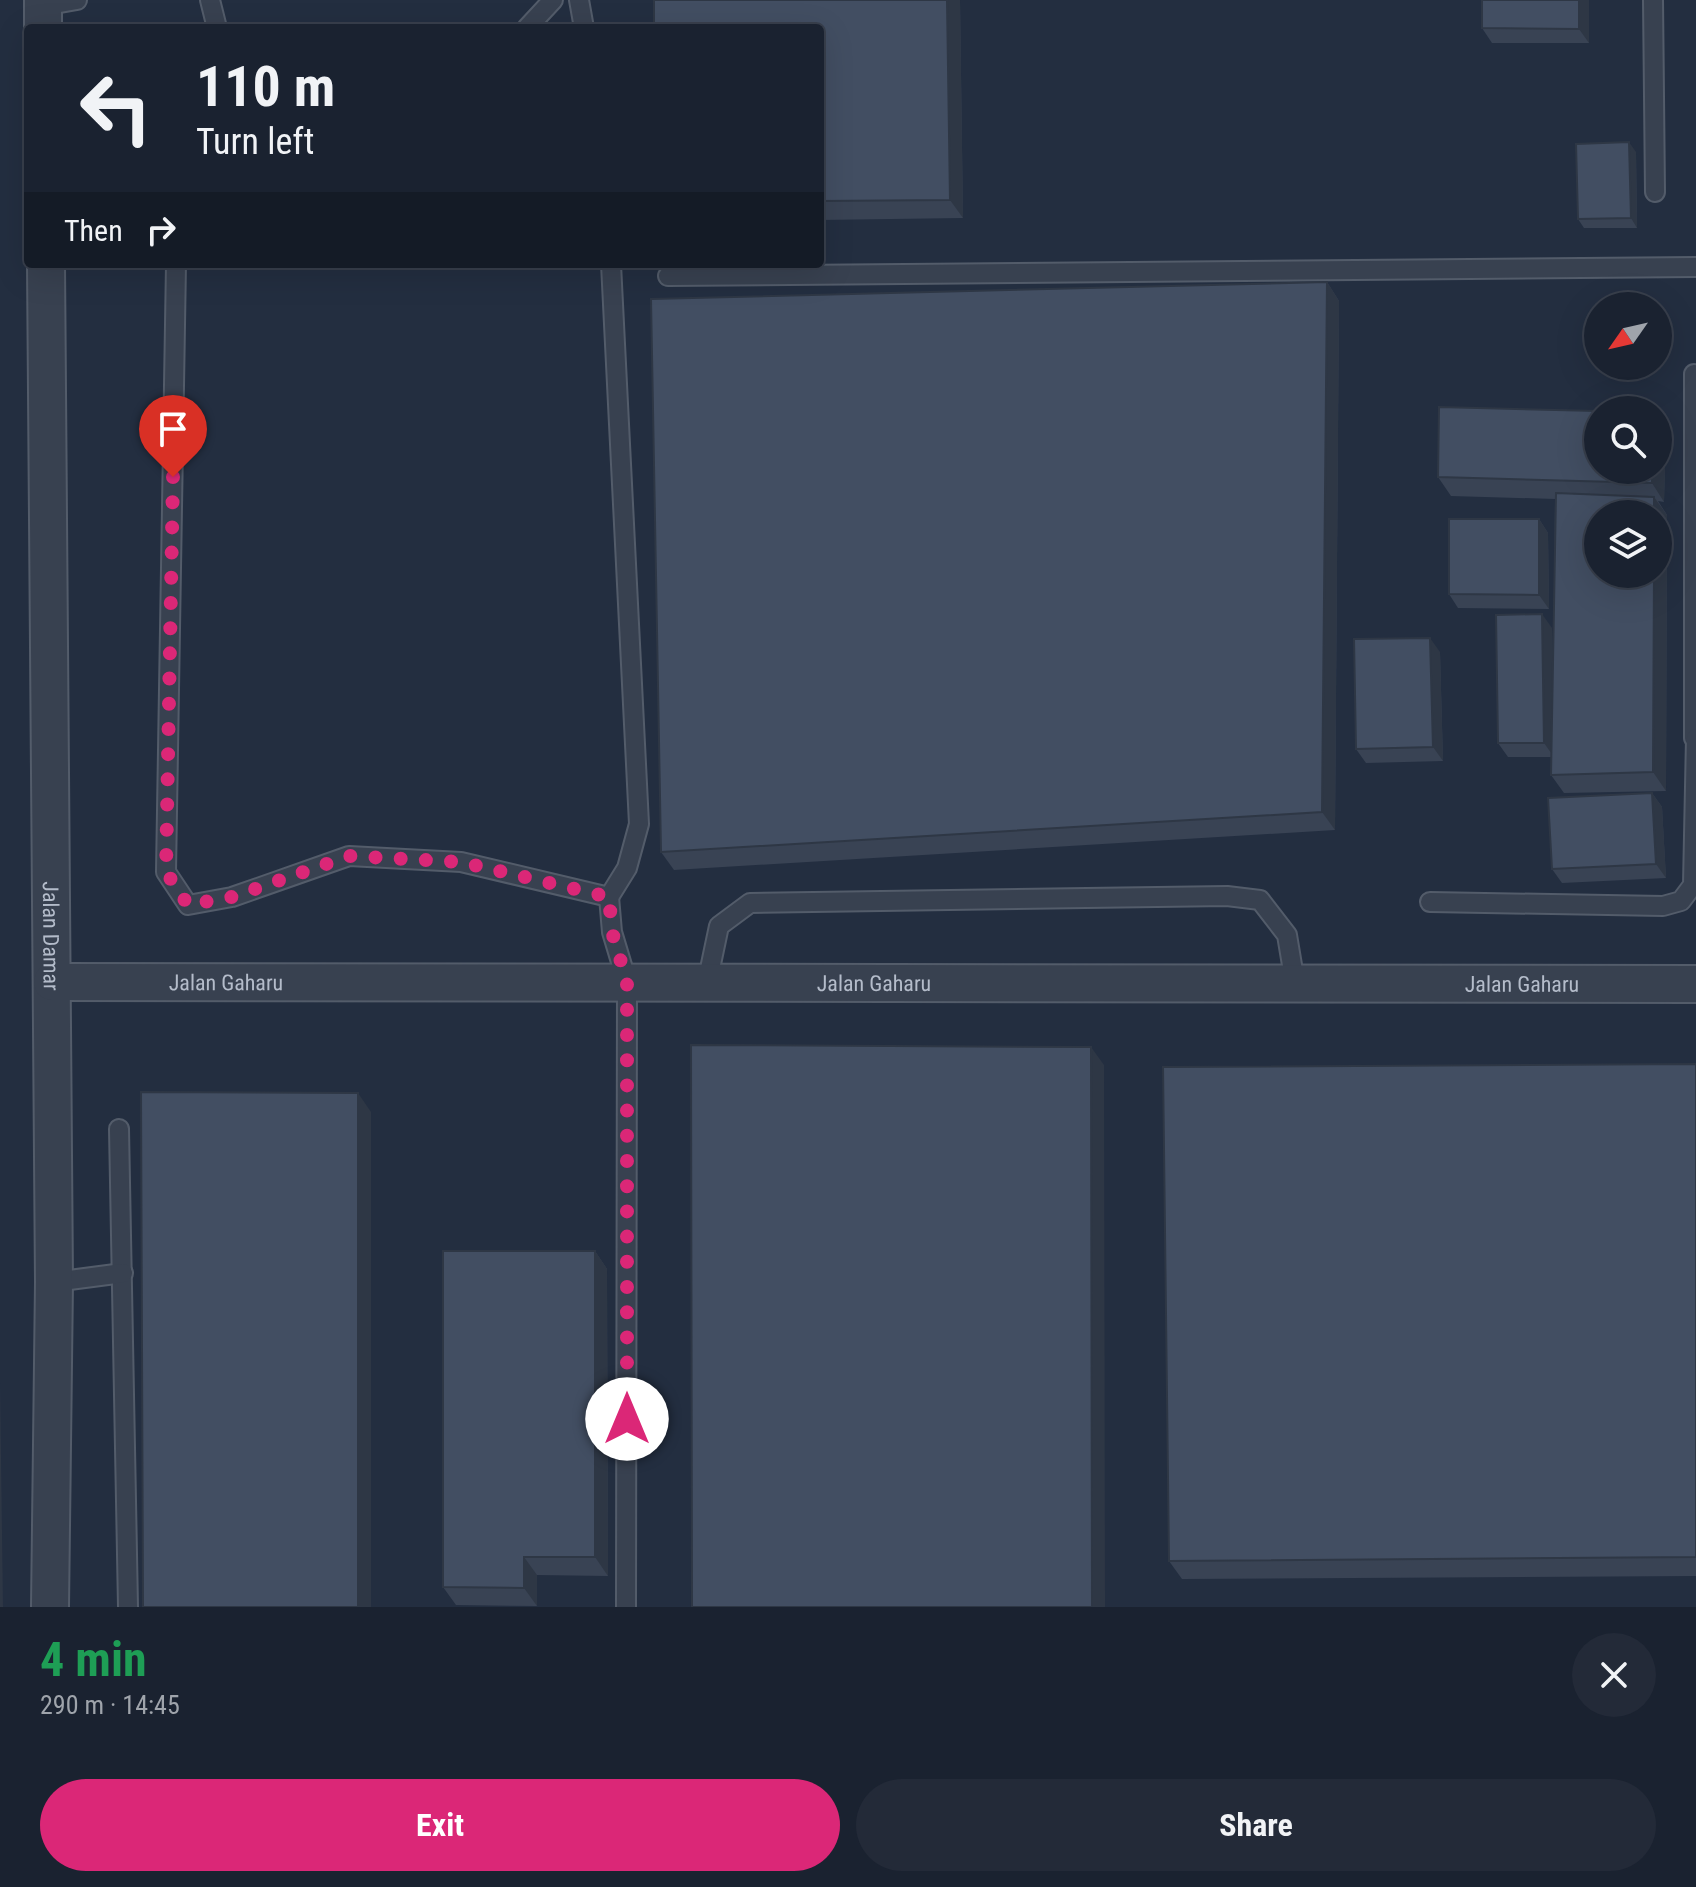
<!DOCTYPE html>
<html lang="en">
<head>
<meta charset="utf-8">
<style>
	:root { --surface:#1a2230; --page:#232a38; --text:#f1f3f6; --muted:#9fa4ab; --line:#383f4c; --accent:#db2777 }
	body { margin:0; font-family:"Roboto Condensed",sans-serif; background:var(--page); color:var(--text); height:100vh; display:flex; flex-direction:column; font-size:30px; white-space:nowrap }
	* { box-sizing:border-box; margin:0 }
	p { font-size:26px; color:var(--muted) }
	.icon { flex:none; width:44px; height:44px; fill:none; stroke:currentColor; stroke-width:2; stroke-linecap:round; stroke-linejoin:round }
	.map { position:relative; height:1607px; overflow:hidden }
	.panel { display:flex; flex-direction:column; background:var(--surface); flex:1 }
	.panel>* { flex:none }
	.top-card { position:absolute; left:24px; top:24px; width:800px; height:244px; border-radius:8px; box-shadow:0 8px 32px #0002,0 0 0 2px var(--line); background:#1a2230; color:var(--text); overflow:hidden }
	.needle { width:52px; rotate:236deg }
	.fabs { position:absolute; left:1584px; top:292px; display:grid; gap:16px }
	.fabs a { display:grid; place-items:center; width:88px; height:88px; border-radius:50%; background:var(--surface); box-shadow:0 8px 32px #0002,0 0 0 2px var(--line); font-size:40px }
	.pin { position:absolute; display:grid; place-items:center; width:68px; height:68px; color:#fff; margin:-82px -34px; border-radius:50% 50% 50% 0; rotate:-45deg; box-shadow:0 0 8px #0007 }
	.pin .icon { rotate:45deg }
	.me { position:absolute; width:88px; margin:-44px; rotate:0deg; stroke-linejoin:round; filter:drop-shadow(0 0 6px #0008) }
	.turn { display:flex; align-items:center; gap:28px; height:168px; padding:0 40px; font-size:36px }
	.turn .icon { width:104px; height:104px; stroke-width:2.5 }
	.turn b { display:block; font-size:56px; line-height:68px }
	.then { display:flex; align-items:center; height:76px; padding:0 40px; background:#0003; gap:16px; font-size:30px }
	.round { display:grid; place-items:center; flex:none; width:84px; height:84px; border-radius:42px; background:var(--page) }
	.headline { display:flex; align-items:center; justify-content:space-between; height:136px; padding:0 40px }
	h1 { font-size:48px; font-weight:700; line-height:60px; color:#1e9e55 }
	.button { display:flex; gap:16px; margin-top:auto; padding:16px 40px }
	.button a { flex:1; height:92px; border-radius:48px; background:var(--accent); color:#fff; font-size:32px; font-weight:700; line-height:92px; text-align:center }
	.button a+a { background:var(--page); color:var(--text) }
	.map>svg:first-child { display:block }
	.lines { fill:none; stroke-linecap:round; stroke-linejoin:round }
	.service-casing { stroke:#535c6a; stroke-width:22 }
	.minor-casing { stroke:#535c6a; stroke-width:40 }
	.service { stroke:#384150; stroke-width:18 }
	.minor { stroke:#384150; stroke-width:36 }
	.wall { fill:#394354 }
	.shaded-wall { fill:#2e3745 }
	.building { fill:#424e62; stroke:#2e3745; stroke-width:2 }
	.route { stroke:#db2777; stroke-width:14; stroke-dasharray:0 25.2 }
	.labels { text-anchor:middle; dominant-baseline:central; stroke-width:8; stroke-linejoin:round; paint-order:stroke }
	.street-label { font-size:22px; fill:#b4bcca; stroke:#1d2635 }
</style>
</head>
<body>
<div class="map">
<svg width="1696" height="1607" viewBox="0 0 1696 1607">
	<rect width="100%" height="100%" fill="#232e40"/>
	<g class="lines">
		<defs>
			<g id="service">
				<polyline points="210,0 217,28"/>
				<polyline points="579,0 584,28"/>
				<polyline points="1653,0 1655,192"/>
				<polyline points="43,6 77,0"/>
				<polyline points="527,28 553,0"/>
				<polyline points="176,264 166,872 188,905 232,897 349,856 461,862 609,897 612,932 627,982 626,1607"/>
				<polyline points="668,276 1696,267"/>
				<polyline points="1694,738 1694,374"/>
				<polyline points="609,897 627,868 639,824 611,264"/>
				<polyline points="1430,902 1663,906 1681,901 1693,885 1696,738"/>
				<polyline points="707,983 719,926 750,903 1227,896 1260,900 1287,935 1295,983"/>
				<polyline points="119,1129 128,1607"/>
				<polyline points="54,1282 123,1273"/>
			</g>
			<g id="minor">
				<polyline points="43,0 43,28"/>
				<path id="s1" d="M46,264L54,1282L50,1607"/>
				<path id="s2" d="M52,982L1696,984"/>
			</g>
		</defs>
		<!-- service casing -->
		<use href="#service" class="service-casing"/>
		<!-- minor casing -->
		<use href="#minor" class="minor-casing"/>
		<!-- service -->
		<use href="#service" class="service"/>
		<!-- minor -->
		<use href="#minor" class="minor"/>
	</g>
	<!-- wall -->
	<g class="wall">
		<polygon points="654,0 960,0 963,218 820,220 820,28"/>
		<polygon points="1482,0 1589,0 1589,43 1492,43 1482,28"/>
		<polygon points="1636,152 1637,228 1584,228 1578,219"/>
		<polygon points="1327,282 1339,301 1335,830 674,870 661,852"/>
		<polygon points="1658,419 1666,431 1664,502 1658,501 1667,515 1666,791 1564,793 1551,775 1552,757 1508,757 1498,743 1552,628 1553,673 1555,499 1451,496 1438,477 1658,470"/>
		<polygon points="1539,519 1548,533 1549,609 1458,608 1449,594"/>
		<polygon points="1440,652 1443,761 1366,763 1356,749"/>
		<polygon points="1652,793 1662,807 1666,878 1562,883 1552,869"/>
		<polygon points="1696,1064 1696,1576 1182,1579 1169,1561"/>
		<polygon points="595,1251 607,1269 608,1576 537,1575 537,1606 456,1605 443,1587"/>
	</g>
	<!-- shaded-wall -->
	<g class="shaded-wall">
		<polygon points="947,0 960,0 963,218 950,200"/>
		<polygon points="1579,0 1589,0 1589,43 1579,29"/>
		<polygon points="1629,142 1636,152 1637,228 1631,218"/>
		<polygon points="1327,282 1339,301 1335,830 1322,812"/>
		<polygon points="1658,419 1666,431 1664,502 1652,483 1652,470 1658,470"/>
		<polygon points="1654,497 1667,515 1666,791 1653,772 1654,574 1658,574 1658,514 1654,514"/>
		<polygon points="1539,519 1548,533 1549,609 1539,595"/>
		<polygon points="1542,614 1552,628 1554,757 1544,743"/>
		<polygon points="1430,638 1440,652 1443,761 1433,747"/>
		<polygon points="1652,793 1662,807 1666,878 1656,864"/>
		<polygon points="1091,1047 1104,1065 1105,1607 1092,1607"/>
		<polygon points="358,1093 371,1112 371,1607 358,1607"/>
		<polygon points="595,1251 607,1269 608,1576 595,1557"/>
		<polygon points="0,1381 3,1607 0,1607"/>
		<polygon points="524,1557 537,1575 537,1606 524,1588"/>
	</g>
	<!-- building -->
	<g class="building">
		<polygon points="654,0 947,0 950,200 820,201 820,28 654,28"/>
		<polygon points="1482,0 1579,0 1579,29 1482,28"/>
		<polygon points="1629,142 1631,218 1578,219 1576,144"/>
		<polygon points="1327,282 1322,812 661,852 651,299"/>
		<polygon points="1439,407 1598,411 1598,470 1652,470 1652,483 1438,477"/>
		<polygon points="1556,493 1654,497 1654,514 1598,514 1598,574 1654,574 1653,772 1551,775"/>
		<polygon points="1449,519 1539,519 1539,595 1449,594"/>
		<polygon points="1542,614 1544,743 1498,743 1496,615"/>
		<polygon points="1430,638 1433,747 1356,749 1354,639"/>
		<polygon points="1652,793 1656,864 1552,869 1548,798"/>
		<polygon points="691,1045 1091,1047 1092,1607 692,1607"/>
		<polygon points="1696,1064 1696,1557 1169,1561 1163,1067"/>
		<polygon points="141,1092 358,1093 358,1607 143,1607"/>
		<polygon points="443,1251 595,1251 595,1557 524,1557 524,1588 443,1587"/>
	</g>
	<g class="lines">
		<!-- route -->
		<polyline class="route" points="173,477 166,872 188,905 232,897 349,856 461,862 609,897 612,932 627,982 627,1419"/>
	</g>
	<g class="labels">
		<!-- street labels -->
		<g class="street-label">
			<text stroke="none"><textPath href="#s1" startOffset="672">Jalan Damar</textPath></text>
			<text stroke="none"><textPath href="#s2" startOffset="174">Jalan Gaharu</textPath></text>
			<text stroke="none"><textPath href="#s2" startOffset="822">Jalan Gaharu</textPath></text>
			<text stroke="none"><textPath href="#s2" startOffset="1470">Jalan Gaharu</textPath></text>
		</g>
	</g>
</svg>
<div class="fabs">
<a><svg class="needle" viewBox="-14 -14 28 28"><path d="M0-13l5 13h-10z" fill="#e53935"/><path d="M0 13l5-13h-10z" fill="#9fa4ab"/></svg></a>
<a><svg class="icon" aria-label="search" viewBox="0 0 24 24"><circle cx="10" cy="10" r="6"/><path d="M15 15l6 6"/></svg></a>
<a><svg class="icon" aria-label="layers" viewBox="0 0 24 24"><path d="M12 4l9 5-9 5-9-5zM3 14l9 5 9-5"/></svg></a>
</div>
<div class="pin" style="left:173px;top:477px;background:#d93025"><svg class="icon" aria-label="arrive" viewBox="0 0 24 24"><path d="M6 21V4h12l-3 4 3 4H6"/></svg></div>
<svg class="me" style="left:627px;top:1419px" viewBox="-20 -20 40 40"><circle r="19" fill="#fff"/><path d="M0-13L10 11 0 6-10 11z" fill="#db2777"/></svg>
<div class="top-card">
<div class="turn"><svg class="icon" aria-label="left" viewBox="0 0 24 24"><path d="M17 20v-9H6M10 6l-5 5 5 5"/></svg><div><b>110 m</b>Turn left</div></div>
<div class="then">Then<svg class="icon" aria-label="right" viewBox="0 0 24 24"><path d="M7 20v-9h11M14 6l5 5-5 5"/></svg></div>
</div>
</div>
<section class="panel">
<div class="headline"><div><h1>4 min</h1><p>290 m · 14:45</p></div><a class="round"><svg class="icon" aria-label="close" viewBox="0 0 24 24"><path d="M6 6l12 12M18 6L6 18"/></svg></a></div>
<div class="button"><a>Exit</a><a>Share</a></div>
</section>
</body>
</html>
